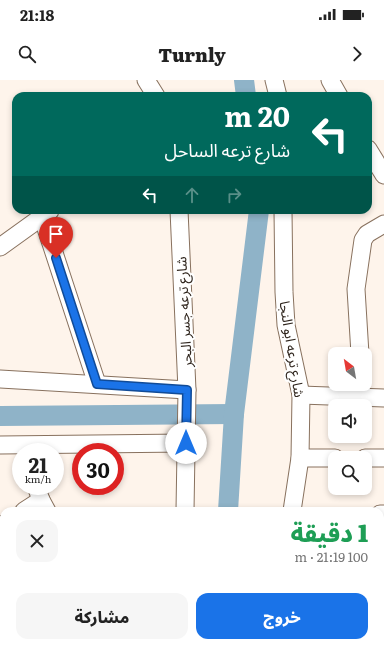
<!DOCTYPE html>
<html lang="ar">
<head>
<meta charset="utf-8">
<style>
	:root { --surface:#fff; --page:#f6f6f6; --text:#222; --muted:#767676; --accent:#1a73e8 }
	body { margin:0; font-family:Literata,"Noto Sans Arabic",serif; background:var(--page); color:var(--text); direction:rtl; height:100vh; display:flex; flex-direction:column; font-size:15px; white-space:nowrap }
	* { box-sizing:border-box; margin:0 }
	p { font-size:13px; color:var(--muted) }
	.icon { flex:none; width:22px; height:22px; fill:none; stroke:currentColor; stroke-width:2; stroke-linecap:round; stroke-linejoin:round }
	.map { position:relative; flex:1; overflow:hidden; direction:ltr }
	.side { position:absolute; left:0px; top:427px; width:384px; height:140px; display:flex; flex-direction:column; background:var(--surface); border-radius:12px 12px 0 0; box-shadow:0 2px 6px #0003; direction:rtl }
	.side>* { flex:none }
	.top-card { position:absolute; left:12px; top:12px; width:360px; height:122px; border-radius:12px; box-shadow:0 2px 6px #0003; direction:rtl; background:#00695c; color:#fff; overflow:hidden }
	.needle { width:26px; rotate:329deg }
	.controls { position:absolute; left:328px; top:267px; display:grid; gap:8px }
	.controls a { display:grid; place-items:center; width:44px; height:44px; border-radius:8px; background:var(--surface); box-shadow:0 2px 6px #0003; font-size:20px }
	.speed { position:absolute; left:12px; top:363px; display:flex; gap:8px; font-size:20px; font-weight:700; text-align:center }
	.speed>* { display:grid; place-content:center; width:52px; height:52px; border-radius:50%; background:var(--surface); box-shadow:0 2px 6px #0003; line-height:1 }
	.speed small { font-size:10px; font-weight:400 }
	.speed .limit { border:6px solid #d22; background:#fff; color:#111 }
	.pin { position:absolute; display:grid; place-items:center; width:34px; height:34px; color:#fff; margin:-41px -17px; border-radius:50% 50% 50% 0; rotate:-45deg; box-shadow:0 0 4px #0007 }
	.pin .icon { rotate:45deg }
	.me { position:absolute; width:44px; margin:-22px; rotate:0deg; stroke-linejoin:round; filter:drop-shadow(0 0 3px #0008) }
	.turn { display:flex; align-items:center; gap:14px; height:84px; padding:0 16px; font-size:18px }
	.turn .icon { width:52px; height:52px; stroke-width:2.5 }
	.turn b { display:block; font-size:28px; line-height:34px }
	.lanes { display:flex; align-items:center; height:38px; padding:0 16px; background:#0003; justify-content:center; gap:20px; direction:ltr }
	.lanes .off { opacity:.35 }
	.round { display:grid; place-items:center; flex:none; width:42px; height:42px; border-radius:12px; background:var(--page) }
	.headline { display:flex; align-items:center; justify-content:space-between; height:68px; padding:0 16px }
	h1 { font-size:24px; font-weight:800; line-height:30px; color:#1e9e55 }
	.primary-button { display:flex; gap:8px; margin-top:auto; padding:8px 16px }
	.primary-button a { flex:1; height:46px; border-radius:12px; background:var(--accent); color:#fff; font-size:16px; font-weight:800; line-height:46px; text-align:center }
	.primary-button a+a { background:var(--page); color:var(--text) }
	.status { display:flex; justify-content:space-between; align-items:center; height:28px; padding:0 20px; background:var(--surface); direction:ltr }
	.status svg { height:11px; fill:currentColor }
	header { display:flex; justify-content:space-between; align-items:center; height:52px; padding:0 16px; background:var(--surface); font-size:18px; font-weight:800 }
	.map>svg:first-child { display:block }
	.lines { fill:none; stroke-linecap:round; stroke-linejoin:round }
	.canal { stroke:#8fb3c8; stroke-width:20 }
	.street-casing { stroke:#88715e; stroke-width:19 }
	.street { stroke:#fff; stroke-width:17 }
	.route-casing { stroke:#114b97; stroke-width:10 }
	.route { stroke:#1a73e8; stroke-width:7 }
	.labels { text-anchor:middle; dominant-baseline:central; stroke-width:4; stroke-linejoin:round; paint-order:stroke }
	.street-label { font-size:14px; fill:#2f251d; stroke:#fff }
</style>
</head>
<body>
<div class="status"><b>21:18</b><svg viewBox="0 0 49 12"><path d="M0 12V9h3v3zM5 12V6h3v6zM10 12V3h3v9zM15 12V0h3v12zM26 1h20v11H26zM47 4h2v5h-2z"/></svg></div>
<header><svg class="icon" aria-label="forward" viewBox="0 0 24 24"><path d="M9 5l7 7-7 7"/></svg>Turnly<svg class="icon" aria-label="search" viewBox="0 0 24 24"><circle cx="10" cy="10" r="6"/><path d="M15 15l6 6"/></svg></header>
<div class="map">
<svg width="384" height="567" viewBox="0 0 384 567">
	<rect width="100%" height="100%" fill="#fef4eb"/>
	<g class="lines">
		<!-- canal -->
		<g class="canal">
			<polyline points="244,0 246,16"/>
			<polyline points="0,336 234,334"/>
			<polyline points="228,431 234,334 259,130"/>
			<polyline points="228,563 229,567"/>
		</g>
		<defs>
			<g id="street">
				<polyline points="146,0 156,16"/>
				<polyline points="274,0 278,16"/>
				<polyline points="330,0 339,16"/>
				<polyline points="368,69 384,95"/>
				<polyline points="179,130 187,310 185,431"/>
				<polyline points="283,130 284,212 286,245 301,315 300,378 292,431"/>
				<polyline points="42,136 97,304"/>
				<polyline points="0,167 50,131"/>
				<polyline points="360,274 356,209 363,160 367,154 384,144"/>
				<polyline points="0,299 187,310"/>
				<polyline points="301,315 384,318"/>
				<polyline points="0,365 186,363"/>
				<polyline points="300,378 335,378"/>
				<polyline points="365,378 384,378"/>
				<polyline points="36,406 41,420 47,431"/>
				<polyline points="24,431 41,420"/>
				<polyline points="380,434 384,434"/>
				<polyline points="0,447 4,444"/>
				<polyline points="380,538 384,536"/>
				<polyline points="81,563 82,567"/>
				<polyline points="5,567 12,563"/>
				<polyline points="183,567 183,563"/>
				<polyline points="275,567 275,563"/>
				<polyline points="321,567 330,563"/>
			</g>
		</defs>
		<!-- street casing -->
		<use href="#street" class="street-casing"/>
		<!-- street -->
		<use href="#street" class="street"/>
	</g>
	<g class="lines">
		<defs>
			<polyline id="route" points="56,178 97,304 187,310 186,363"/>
		</defs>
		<!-- route casing -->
		<use href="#route" class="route-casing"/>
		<!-- route -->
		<use href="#route" class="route"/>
	</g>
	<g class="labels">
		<!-- street labels -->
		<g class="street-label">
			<text transform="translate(183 232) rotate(-93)">شارع ترعه جسر البحر</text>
			<text transform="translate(293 269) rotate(81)">شارع ترعه ابو النجا</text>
		</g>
	</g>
</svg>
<div class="controls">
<a><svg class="needle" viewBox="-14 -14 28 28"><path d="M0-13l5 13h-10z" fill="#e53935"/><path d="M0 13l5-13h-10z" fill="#767676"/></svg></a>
<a><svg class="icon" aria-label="sound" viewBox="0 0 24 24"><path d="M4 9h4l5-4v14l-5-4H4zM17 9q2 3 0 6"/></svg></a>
<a><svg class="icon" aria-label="search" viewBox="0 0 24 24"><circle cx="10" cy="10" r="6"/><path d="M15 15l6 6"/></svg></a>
</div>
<div class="speed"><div>21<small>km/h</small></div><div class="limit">30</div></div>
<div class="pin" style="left:56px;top:178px;background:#d93025"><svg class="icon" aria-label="arrive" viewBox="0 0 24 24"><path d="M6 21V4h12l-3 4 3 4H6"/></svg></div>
<svg class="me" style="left:186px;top:363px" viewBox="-20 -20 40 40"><circle r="19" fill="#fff"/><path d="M0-13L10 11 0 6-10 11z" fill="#1a73e8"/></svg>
<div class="top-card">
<div class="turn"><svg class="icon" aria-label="left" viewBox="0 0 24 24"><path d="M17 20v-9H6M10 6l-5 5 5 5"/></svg><div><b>20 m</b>شارع ترعه الساحل</div></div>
<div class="lanes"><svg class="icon" aria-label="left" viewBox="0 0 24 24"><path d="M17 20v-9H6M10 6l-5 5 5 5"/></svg><svg class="icon off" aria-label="ahead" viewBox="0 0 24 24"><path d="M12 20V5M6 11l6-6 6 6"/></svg><svg class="icon off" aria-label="right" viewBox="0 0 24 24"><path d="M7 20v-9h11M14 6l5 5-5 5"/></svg></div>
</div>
<section class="side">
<div class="headline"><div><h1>1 دقيقة</h1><p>100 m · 21:19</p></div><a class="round"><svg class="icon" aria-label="close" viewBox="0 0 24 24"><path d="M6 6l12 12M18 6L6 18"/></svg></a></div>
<div class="primary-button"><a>خروج</a><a>مشاركة</a></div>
</section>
</div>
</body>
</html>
